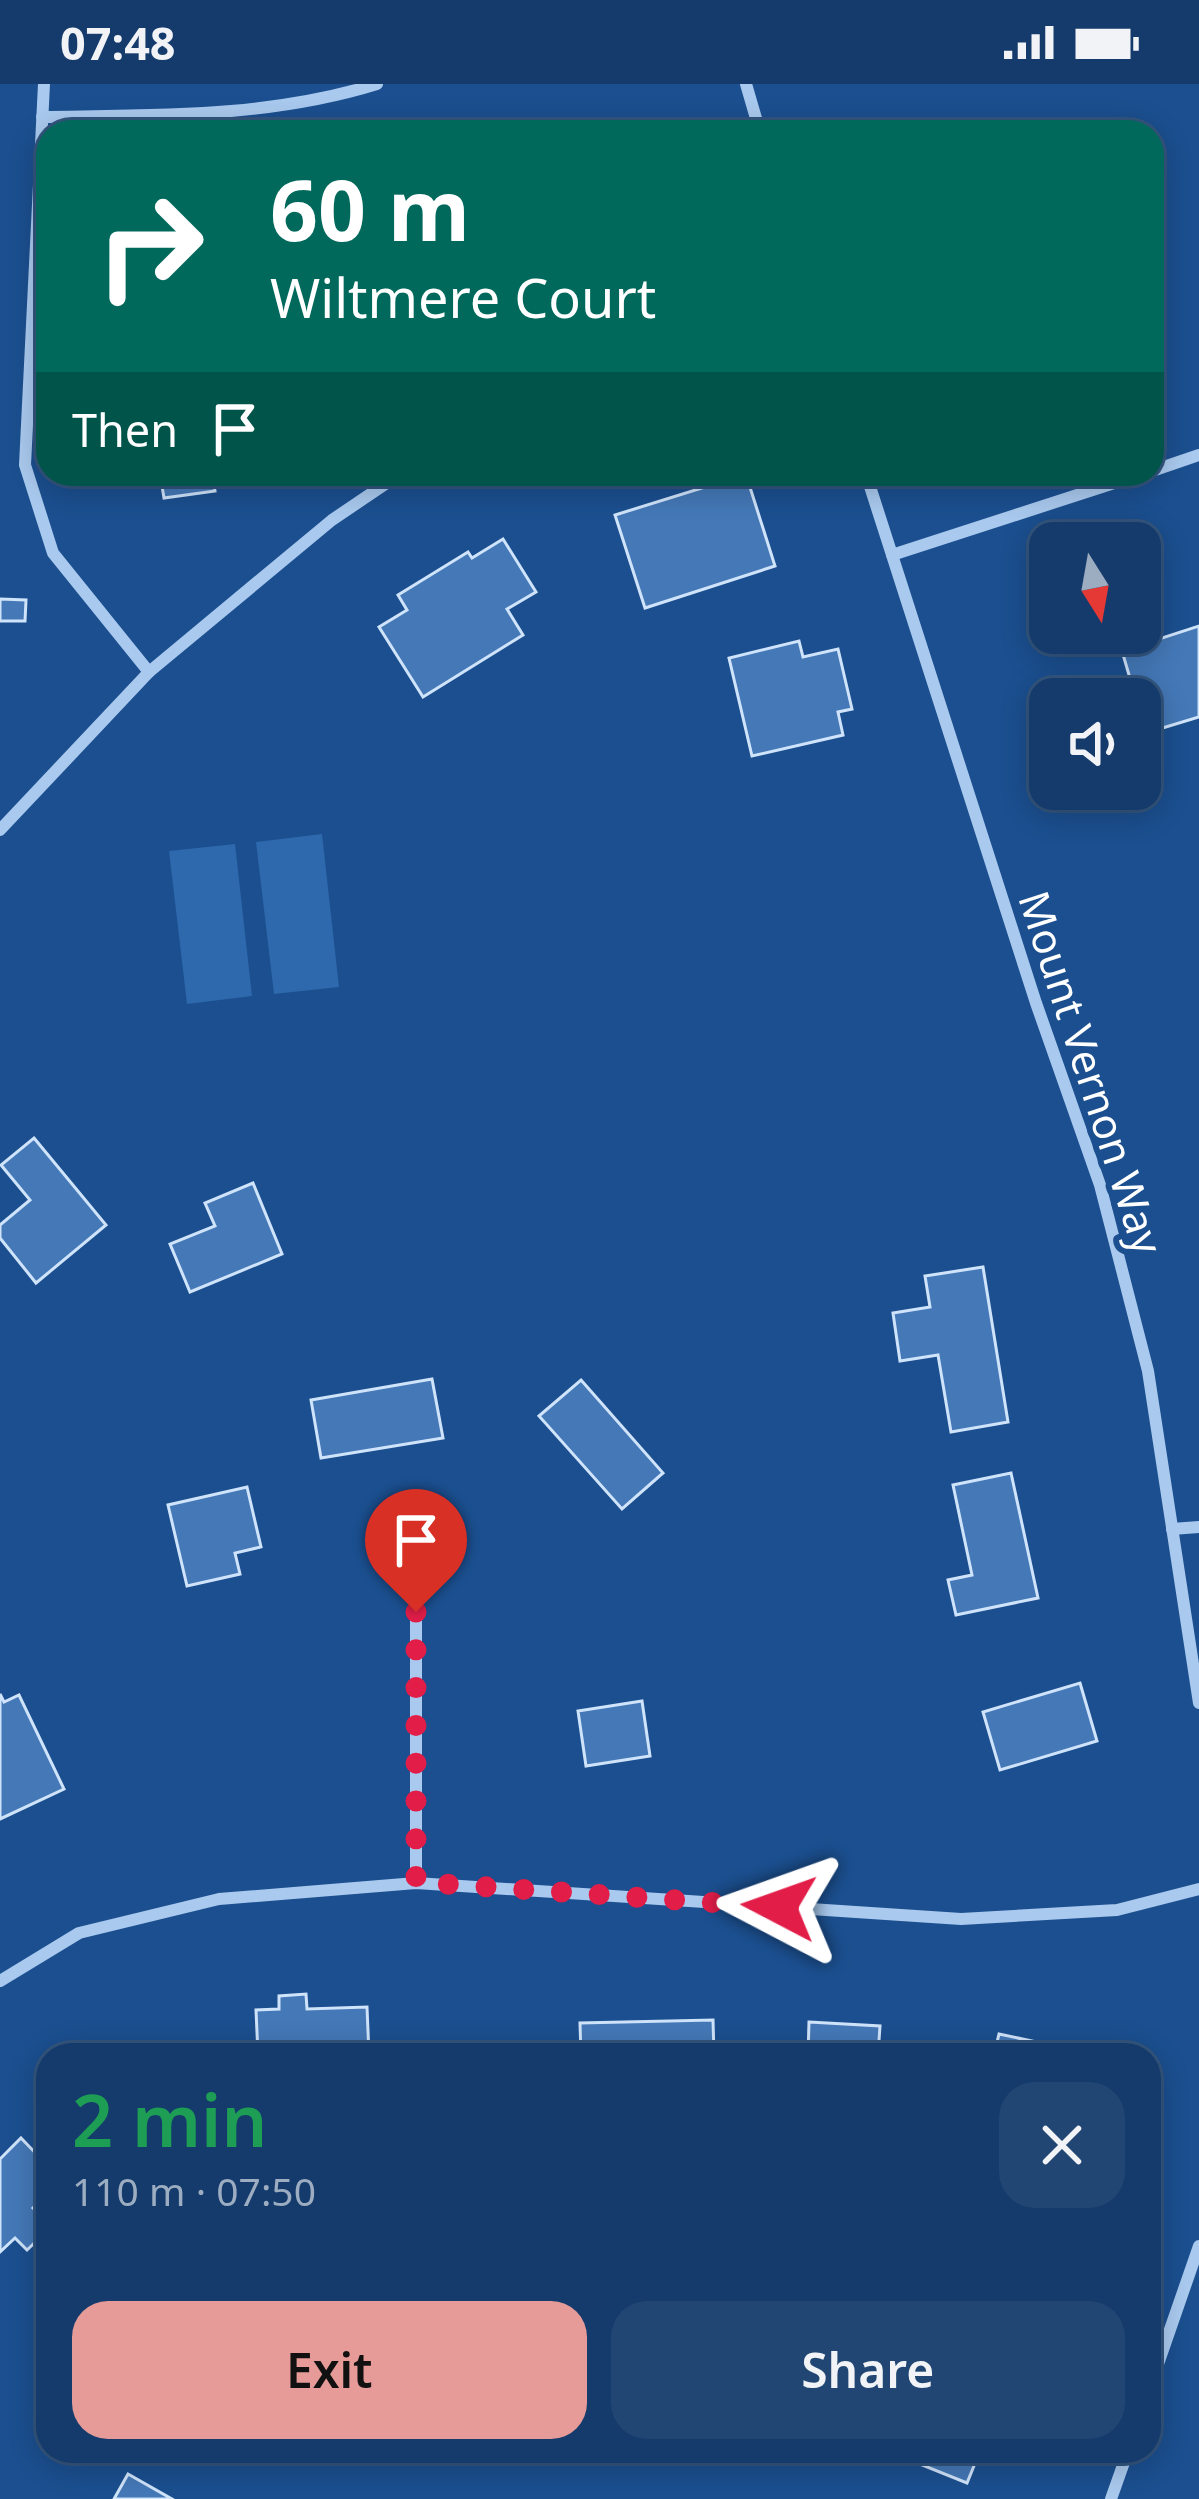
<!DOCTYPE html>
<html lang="en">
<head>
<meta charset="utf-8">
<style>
	:root { --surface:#143b6b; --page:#214673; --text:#f1f3f6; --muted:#9dadc1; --line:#33557e; --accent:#e69b98 }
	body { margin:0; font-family:"Noto Sans",sans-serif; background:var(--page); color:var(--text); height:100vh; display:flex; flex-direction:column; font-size:45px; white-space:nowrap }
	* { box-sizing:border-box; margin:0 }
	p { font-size:39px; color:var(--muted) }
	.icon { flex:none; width:66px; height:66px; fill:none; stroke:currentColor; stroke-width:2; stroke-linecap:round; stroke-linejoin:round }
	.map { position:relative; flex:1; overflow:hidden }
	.panel { position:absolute; left:36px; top:1959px; width:1125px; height:420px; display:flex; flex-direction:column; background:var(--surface); border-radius:36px; box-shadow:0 6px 30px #0003,0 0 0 3px var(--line) }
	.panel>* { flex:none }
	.banner { position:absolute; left:36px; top:36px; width:1128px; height:366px; border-radius:36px; box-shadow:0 6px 30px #0003,0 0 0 3px var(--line); background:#00695c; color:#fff; overflow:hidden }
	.needle { width:78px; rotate:169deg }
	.tools { position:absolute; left:1029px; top:438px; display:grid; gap:24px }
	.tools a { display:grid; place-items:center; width:132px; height:132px; border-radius:24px; background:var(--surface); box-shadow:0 6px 30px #0003,0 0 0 3px var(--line); font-size:60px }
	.pin { position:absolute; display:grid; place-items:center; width:102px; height:102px; color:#fff; margin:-123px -51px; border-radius:50% 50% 50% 0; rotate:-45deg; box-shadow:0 0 12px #0007 }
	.pin .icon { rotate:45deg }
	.me { position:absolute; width:132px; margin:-66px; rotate:274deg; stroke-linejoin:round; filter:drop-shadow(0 0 9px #0008) }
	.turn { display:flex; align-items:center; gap:42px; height:252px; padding:0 36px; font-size:54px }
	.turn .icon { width:156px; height:156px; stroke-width:2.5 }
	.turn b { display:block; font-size:84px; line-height:102px }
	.then { display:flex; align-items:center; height:114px; padding:0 36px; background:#0003; gap:24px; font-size:45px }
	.round { display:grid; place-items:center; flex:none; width:126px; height:126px; border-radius:36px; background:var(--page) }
	.headline { display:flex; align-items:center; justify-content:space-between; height:204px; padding:0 36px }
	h1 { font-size:72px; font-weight:600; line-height:90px; color:#1e9e55 }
	.button { display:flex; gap:24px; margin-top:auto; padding:24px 36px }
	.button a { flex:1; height:138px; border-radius:36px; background:var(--accent); color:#111; font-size:48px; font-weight:600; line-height:138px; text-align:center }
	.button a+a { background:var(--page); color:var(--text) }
	.status { display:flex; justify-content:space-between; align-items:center; height:84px; padding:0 60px; background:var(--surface); direction:ltr }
	.status svg { height:33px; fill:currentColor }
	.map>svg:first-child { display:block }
	.green { fill:#2e69ad }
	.building { fill:#4478b7; stroke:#cfe3fa; stroke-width:3 }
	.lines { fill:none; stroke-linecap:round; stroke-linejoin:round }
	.street { stroke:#a9c9ee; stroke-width:12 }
	.route { stroke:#e11d48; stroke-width:21; stroke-dasharray:0 37.8 }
	.labels { text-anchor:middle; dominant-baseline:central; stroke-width:12; stroke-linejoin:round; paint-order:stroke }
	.street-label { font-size:42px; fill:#fff; stroke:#1b4f8f }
</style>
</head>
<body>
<div class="status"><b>07:48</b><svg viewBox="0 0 49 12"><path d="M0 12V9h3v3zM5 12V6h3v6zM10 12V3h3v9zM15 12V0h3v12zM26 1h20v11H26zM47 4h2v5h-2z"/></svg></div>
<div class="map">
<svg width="1199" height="2415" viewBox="0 0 1199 2415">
	<rect width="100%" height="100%" fill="#1b4f8f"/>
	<!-- green -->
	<g class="green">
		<polygon points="322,750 339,903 274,910 256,758"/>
		<polygon points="235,760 252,912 187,920 169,767"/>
	</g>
	<!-- building -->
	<g class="building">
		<polygon points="160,390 212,390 215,407 164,414"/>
		<polygon points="698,390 770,390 748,397 775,482 645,524 615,431 702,404"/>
		<polygon points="503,455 536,508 507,525 523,551 423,613 379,543 407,526 398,511 468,468 472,474"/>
		<polygon points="0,515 26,516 25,537 0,537"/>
		<polygon points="1199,542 1199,633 1146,649 1140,615 1136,615 1122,567"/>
		<polygon points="799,557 803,573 838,565 852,625 838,628 843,651 752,672 729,574"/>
		<polygon points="34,1054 106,1141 36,1199 0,1154 0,1141 30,1116 1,1081"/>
		<polygon points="253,1099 282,1170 190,1208 170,1160 215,1142 205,1119"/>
		<polygon points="983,1183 1008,1338 951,1348 938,1271 900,1277 893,1229 930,1223 925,1192"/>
		<polygon points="432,1295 443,1354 321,1374 311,1316"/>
		<polygon points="581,1296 663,1389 622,1425 539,1332"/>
		<polygon points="1011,1389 1038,1514 956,1531 948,1496 972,1491 953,1401"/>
		<polygon points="247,1403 261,1463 235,1469 240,1490 187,1502 168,1421"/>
		<polygon points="1080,1599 1097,1657 1000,1686 983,1628"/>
		<polygon points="0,1610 4,1618 19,1611 64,1705 0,1735"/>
		<polygon points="642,1617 650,1672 586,1682 578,1627"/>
		<polygon points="306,1910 307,1925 367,1923 369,1971 258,1971 256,1926 279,1925 279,1912"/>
		<polygon points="713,1936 714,1971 581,1971 580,1939"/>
		<polygon points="809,1938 880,1942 878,1971 808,1971"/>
		<polygon points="999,1950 1097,1971 994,1971"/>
		<polygon points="551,1959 552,1971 467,1971 466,1961"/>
		<polygon points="21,2054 48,2082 48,2109 33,2124 48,2139 48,2146 27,2166 15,2154 0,2168 0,2075"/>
		<polygon points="916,2367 980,2367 967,2399 912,2377"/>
		<polygon points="128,2390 172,2415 114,2415"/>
	</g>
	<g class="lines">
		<!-- street -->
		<g class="street">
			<polyline points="44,0 25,381 53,469 149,588"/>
			<polyline points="746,0 760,48"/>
			<path d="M42,33C156,31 267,34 377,0"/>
			<polyline points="1152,387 1199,371"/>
			<polyline points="866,390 1036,919 1100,1101 1148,1287 1199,1619"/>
			<polyline points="892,471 1142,390"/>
			<polyline points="0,746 149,588 332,436 400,390"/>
			<polyline points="1172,1445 1199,1443"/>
			<polyline points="416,1799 416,1528"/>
			<polyline points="0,1897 79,1849 219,1815 416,1799 961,1835 1117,1826 1199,1805"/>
			<polyline points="1149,2306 1199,2162"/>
			<polyline points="1111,2415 1128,2367"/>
		</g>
	</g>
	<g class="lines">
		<!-- route -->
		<polyline class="route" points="416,1528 416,1798 779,1823"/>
	</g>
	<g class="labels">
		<!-- street labels -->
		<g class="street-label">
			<text transform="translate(1092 988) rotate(72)">Mount Vernon Way</text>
		</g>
	</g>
</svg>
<div class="tools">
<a><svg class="needle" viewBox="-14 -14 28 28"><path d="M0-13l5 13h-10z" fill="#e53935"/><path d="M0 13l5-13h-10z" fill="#9dadc1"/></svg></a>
<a><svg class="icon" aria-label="sound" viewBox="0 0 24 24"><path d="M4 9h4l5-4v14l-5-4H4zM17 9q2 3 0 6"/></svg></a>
</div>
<div class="pin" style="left:416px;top:1528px;background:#d93025"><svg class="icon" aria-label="arrive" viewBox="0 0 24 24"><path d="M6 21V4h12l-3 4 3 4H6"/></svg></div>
<svg class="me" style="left:779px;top:1823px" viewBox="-20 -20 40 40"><path d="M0-17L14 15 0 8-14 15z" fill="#e11d48" stroke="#fff" stroke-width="4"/></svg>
<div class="banner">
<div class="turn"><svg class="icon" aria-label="right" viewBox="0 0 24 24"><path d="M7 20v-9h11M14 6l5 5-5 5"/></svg><div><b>60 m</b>Wiltmere Court</div></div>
<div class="then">Then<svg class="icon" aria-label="arrive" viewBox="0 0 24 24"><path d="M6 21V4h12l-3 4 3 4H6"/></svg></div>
</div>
<section class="panel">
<div class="headline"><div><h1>2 min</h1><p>110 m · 07:50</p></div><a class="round"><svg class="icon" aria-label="close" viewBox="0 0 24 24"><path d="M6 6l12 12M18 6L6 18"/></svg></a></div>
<div class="button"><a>Exit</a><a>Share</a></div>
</section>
</div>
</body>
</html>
